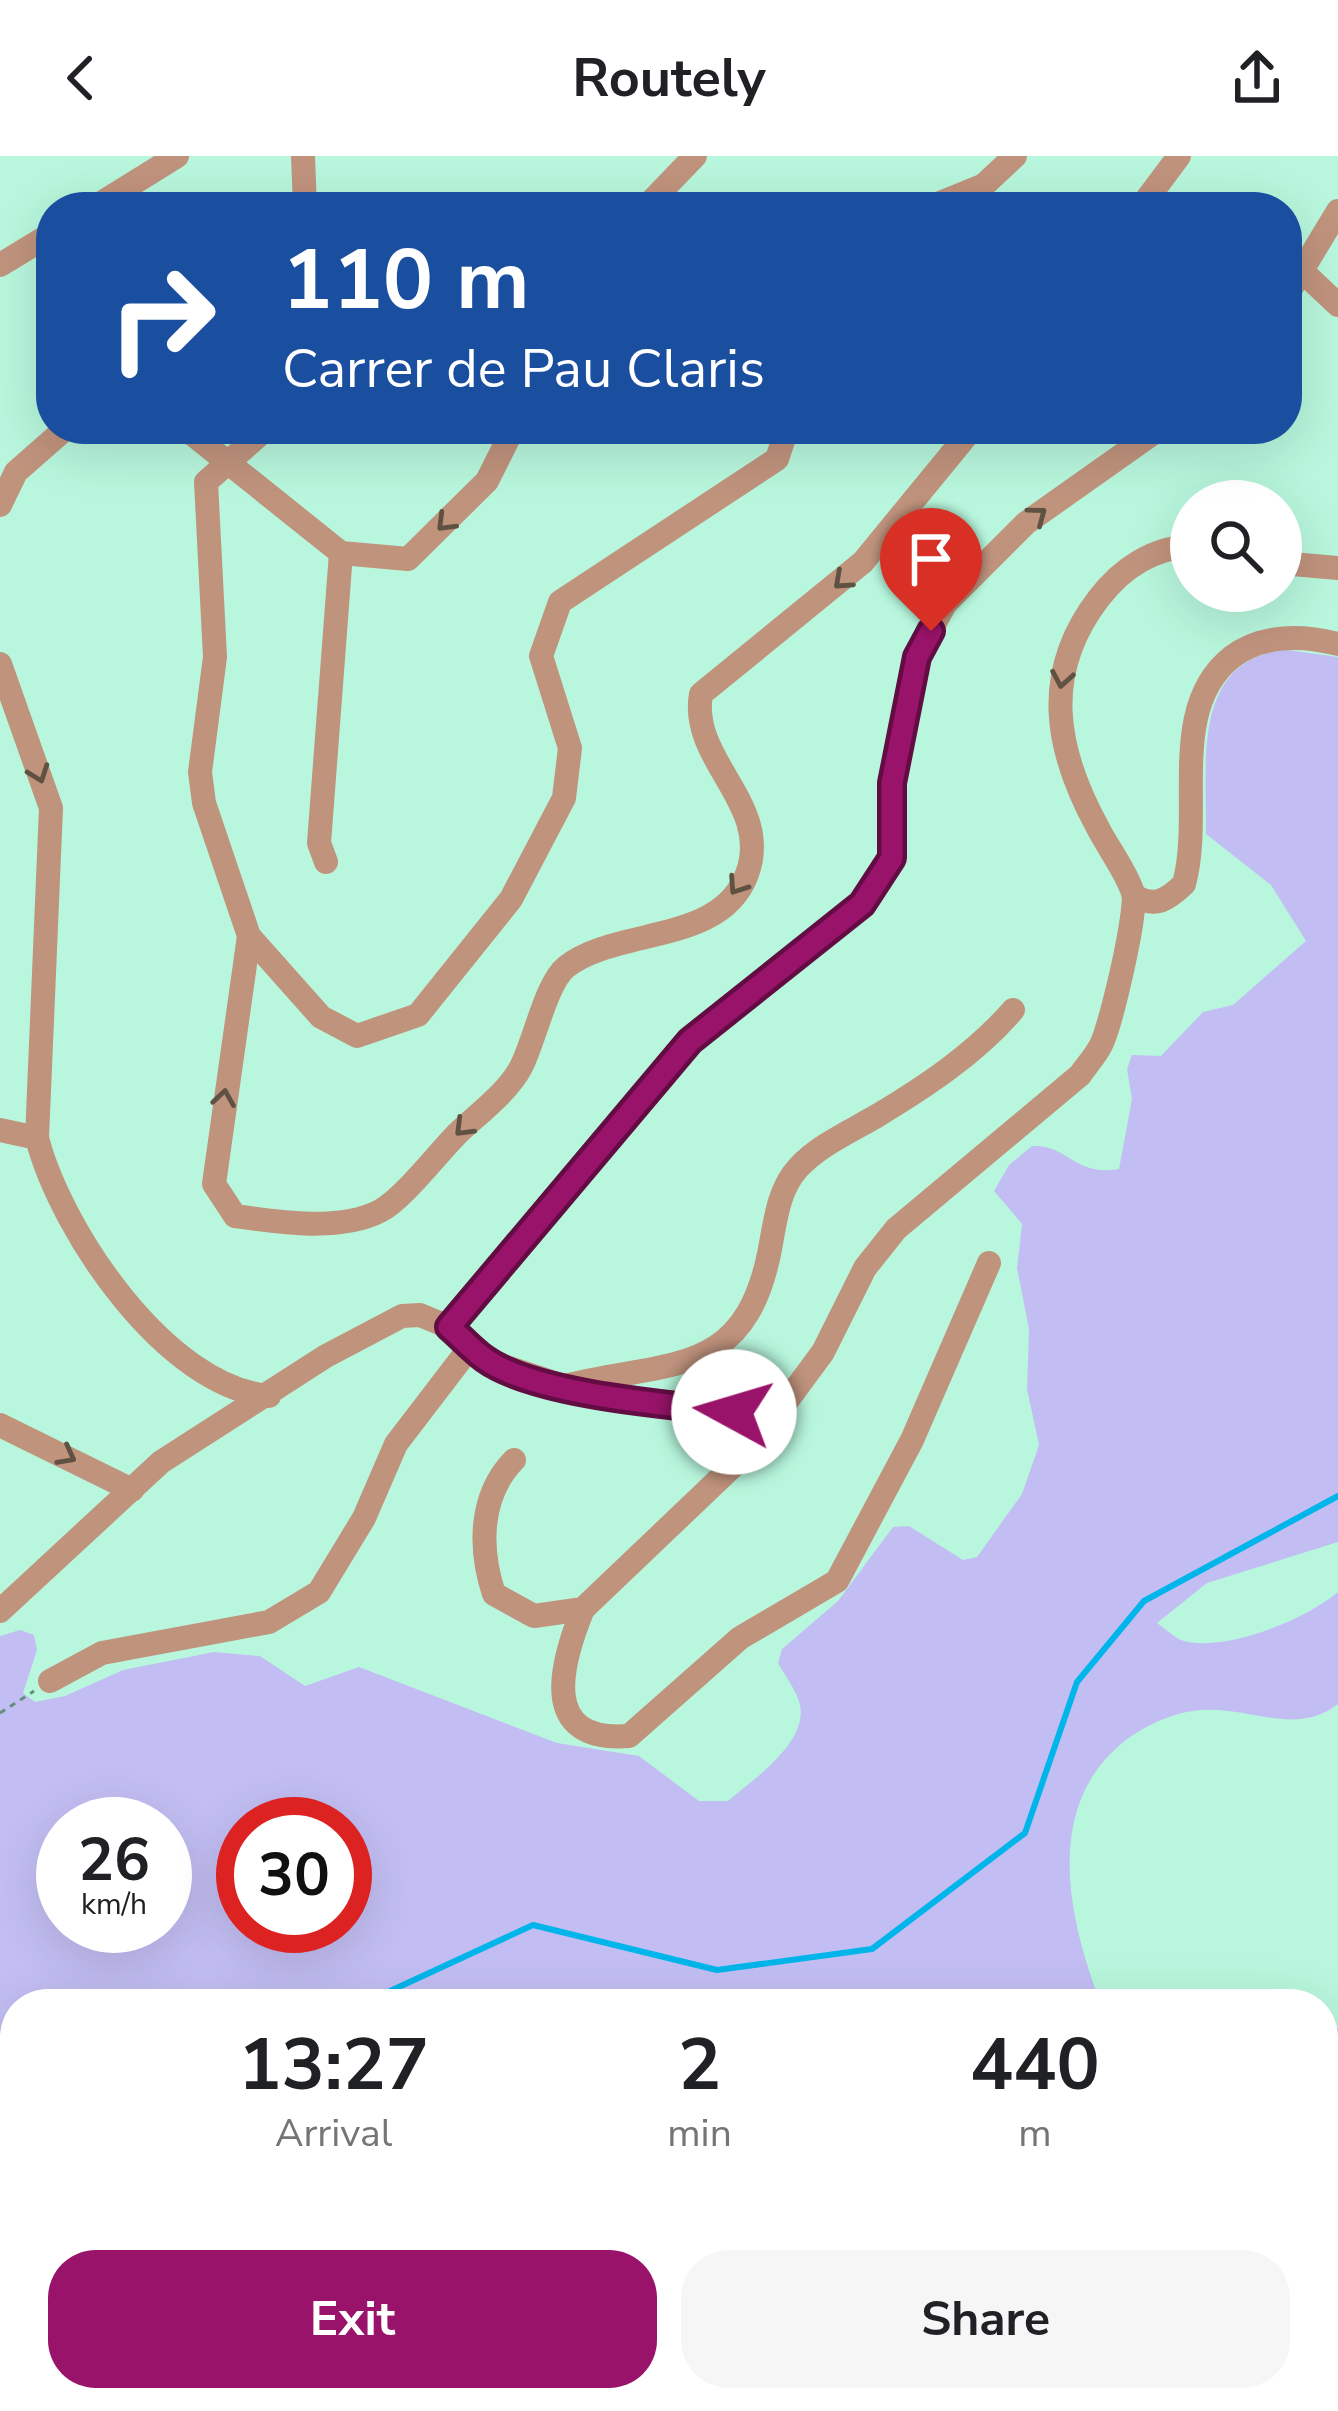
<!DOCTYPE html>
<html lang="en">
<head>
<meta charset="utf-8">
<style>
	:root { --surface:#fff; --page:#f6f6f6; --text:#202124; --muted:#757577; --accent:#981369 }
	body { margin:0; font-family:"Nunito Sans",sans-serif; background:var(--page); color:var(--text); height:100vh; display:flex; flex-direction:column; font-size:45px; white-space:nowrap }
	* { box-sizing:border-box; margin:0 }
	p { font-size:39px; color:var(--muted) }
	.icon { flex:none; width:66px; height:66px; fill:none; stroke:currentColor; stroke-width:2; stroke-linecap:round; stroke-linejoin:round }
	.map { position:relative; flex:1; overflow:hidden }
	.panel { position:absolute; left:0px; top:1833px; width:1338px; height:423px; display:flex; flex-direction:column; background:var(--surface); border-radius:48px 48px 0 0; box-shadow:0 12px 48px #0002 }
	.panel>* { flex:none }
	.guide { position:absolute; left:36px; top:36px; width:1266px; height:252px; border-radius:48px; box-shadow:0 12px 48px #0002; background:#1a4fa0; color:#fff; overflow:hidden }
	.tools { position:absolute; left:1170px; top:324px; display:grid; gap:24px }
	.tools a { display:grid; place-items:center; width:132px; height:132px; border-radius:50%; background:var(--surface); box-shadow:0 12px 48px #0002; font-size:60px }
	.speed { position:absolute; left:36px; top:1641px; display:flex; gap:24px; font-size:60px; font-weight:700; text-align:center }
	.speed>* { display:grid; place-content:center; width:156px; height:156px; border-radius:50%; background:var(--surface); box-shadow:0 12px 48px #0002; line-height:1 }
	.speed small { font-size:30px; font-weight:400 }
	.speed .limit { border:18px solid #d22; background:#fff; color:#111 }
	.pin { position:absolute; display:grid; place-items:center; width:102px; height:102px; color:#fff; margin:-123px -51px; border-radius:50% 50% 50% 0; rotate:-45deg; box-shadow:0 0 12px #0007 }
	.pin .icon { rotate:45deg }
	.me { position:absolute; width:132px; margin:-66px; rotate:276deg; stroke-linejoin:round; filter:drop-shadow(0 0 9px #0008) }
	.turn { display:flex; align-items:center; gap:42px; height:252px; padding:0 48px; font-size:54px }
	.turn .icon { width:156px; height:156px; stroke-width:2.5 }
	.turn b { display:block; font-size:84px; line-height:102px }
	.eta { display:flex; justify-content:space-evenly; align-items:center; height:204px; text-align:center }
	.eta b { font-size:72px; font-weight:700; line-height:84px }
	.cta { display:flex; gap:24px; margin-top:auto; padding:24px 48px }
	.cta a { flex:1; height:138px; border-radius:48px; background:var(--accent); color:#fff; font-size:48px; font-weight:700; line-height:138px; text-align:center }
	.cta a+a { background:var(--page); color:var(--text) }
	header { display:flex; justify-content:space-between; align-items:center; height:156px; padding:0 48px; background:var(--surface); font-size:54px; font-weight:700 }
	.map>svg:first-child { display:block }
	.green { fill:#c2bef3; fill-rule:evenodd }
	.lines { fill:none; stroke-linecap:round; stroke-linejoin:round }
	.stream { stroke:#00b5e9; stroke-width:6 }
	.path { stroke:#648e7c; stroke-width:3; stroke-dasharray:6 6; stroke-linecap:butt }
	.minor { stroke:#c0937d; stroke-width:24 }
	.oneway { stroke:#605242 }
	.route-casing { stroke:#630c44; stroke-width:30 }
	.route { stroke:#981369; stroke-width:21 }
</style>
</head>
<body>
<header><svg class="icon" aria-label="back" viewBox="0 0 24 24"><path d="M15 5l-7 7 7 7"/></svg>Routely<svg class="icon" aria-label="share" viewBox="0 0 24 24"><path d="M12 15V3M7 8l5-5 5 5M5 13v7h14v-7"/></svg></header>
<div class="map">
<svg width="1338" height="2255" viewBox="0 0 1338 2255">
	<rect width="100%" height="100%" fill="#b8f7dd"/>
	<!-- green -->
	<g class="green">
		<path d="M1287,494L1338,501V1386L1207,1427L1157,1467C1164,1472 1174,1481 1181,1484C1224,1498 1306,1463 1338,1436V1548C1297,1581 1248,1550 1203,1554C1177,1555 1147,1568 1126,1584C1042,1649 1068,1762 1101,1848H15V2166L0,2176V1480L20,1474L34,1479L37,1494L23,1537L35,1546L65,1540L123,1514L214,1496L260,1500L305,1530L359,1511L557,1587L639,1600L699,1645H728C752,1624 808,1587 800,1549C797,1535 785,1520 778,1507L782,1493L838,1445L893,1371L909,1370L963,1404L977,1401L1022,1338L1039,1289L1027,1233L1029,1173L1017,1112L1022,1068L994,1035L1009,1009L1032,990C1068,988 1075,1021 1119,1013L1132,943L1127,913L1132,899L1161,900L1203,856L1233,849L1306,785L1271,729L1206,678C1207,607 1191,502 1287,494ZM63,1668H165V1770H63ZM243,1668H345V1770H243Z"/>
		<polygon points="1338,1870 1338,2255 971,2255 976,2241 1323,2241 1323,1922"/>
	</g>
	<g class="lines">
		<!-- stream -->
		<g class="stream">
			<polyline points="362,1848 533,1769 717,1814 872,1793 1025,1677 1077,1526 1144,1445 1338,1340"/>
			<polyline points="0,2128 15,2124"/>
		</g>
		<!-- path -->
		<g class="path">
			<polyline points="0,1557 34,1535"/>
			<polyline points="905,2241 913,2255"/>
			<polyline points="424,2255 433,2241"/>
		</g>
		<!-- minor -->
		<g class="minor">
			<polyline points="303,0 305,51"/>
			<polyline points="95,51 177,0"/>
			<polyline points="646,51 695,0"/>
			<polyline points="930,51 984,29 1015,0"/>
			<polyline points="1141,51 1179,0"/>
			<polyline points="0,109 51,78"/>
			<polyline points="1303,116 1338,149"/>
			<polyline points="1287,139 1338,55"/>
			<polyline points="186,273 341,397 408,403 487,325 513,273"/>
			<polyline points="266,273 206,326 215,501 200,616 204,647 249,780 321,861 357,880 418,859 511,743 564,642 570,592 541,500 560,446 777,303 787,273"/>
			<polyline points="0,349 16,316 65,273"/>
			<polyline points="1281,407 1338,412"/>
			<polyline points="0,508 51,652 37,982"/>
			<polyline points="326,706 319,687 341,397"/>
			<path d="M1134,740C1156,752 1167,744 1184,728C1204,655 1167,552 1232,501C1262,478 1303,479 1338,488"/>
			<path d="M249,780L214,1028L235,1060C277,1066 340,1076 380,1055C403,1043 438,997 458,977C478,958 508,936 521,911C534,887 546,827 566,811C617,771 721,789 747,718C773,648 689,605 701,538L863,406L972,273"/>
			<path d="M0,974L37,982C61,1075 166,1231 269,1240"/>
			<polyline points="449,1171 690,885 862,748 893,702 892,627 917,501 945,448 1026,367 1159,273"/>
			<path d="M565,1230C668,1204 743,1223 769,1098C775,1069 777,1035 798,1012C818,990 849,976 875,961C925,931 975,898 1013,854"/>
			<polyline points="0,1269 132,1334"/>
			<path d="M514,1304C479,1340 479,1393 494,1438L534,1460L583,1453L734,1309L775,1261L823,1196L865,1112L896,1073L1080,919C1087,909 1096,899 1101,889C1111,869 1138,754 1133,737C1126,715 1108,692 1098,672C1055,594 1041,517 1099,442C1122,412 1153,392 1191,390"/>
			<path d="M583,1453C561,1507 538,1587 629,1580L740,1482L837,1425L912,1284L989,1107"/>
			<polyline points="0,1455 161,1306 326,1200 402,1160 420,1159 449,1171 488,1205 563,1230 611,1242 775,1261"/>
			<polyline points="50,1525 102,1497 269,1466 319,1436 364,1362 396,1288 471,1190"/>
		</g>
	</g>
	<!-- one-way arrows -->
	<defs><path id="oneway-chevron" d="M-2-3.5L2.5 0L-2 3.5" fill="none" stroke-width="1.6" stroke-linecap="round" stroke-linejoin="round" transform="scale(3)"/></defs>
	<g class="oneway">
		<use href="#oneway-chevron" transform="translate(1038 359) rotate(-37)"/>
		<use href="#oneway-chevron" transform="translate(445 367) rotate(135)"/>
		<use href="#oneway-chevron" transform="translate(842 425) rotate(138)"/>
		<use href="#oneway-chevron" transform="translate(1062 523) rotate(100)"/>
		<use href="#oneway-chevron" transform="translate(39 618) rotate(70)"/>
		<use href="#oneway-chevron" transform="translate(737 730) rotate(124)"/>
		<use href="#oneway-chevron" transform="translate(224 942) rotate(-81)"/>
		<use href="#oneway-chevron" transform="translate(463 972) rotate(135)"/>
		<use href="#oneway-chevron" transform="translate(67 1300) rotate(28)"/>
	</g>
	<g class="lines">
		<defs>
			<path id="route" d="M734,1256C671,1249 535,1239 485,1203C472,1194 461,1181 449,1171L690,885L862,748L892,702V627L917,501L931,475"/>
		</defs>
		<!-- route casing -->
		<use href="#route" class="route-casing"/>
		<!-- route -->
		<use href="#route" class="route"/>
	</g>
</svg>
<div class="tools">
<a><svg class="icon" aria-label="search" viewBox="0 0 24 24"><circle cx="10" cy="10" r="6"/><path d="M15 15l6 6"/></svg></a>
</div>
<div class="speed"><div>26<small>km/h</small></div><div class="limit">30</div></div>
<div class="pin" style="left:931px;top:475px;background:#d93025"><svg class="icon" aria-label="arrive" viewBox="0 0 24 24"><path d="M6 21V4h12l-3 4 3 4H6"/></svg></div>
<svg class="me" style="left:734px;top:1256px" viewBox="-20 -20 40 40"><circle r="19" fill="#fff"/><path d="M0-13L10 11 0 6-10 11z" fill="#981369"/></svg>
<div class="guide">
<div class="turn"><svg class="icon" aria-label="right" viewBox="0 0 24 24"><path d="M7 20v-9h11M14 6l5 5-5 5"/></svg><div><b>110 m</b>Carrer de Pau Claris</div></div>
</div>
<section class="panel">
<div class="eta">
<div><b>13:27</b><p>Arrival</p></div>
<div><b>2</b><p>min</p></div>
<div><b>440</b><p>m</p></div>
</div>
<div class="cta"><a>Exit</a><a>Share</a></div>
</section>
</div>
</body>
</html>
